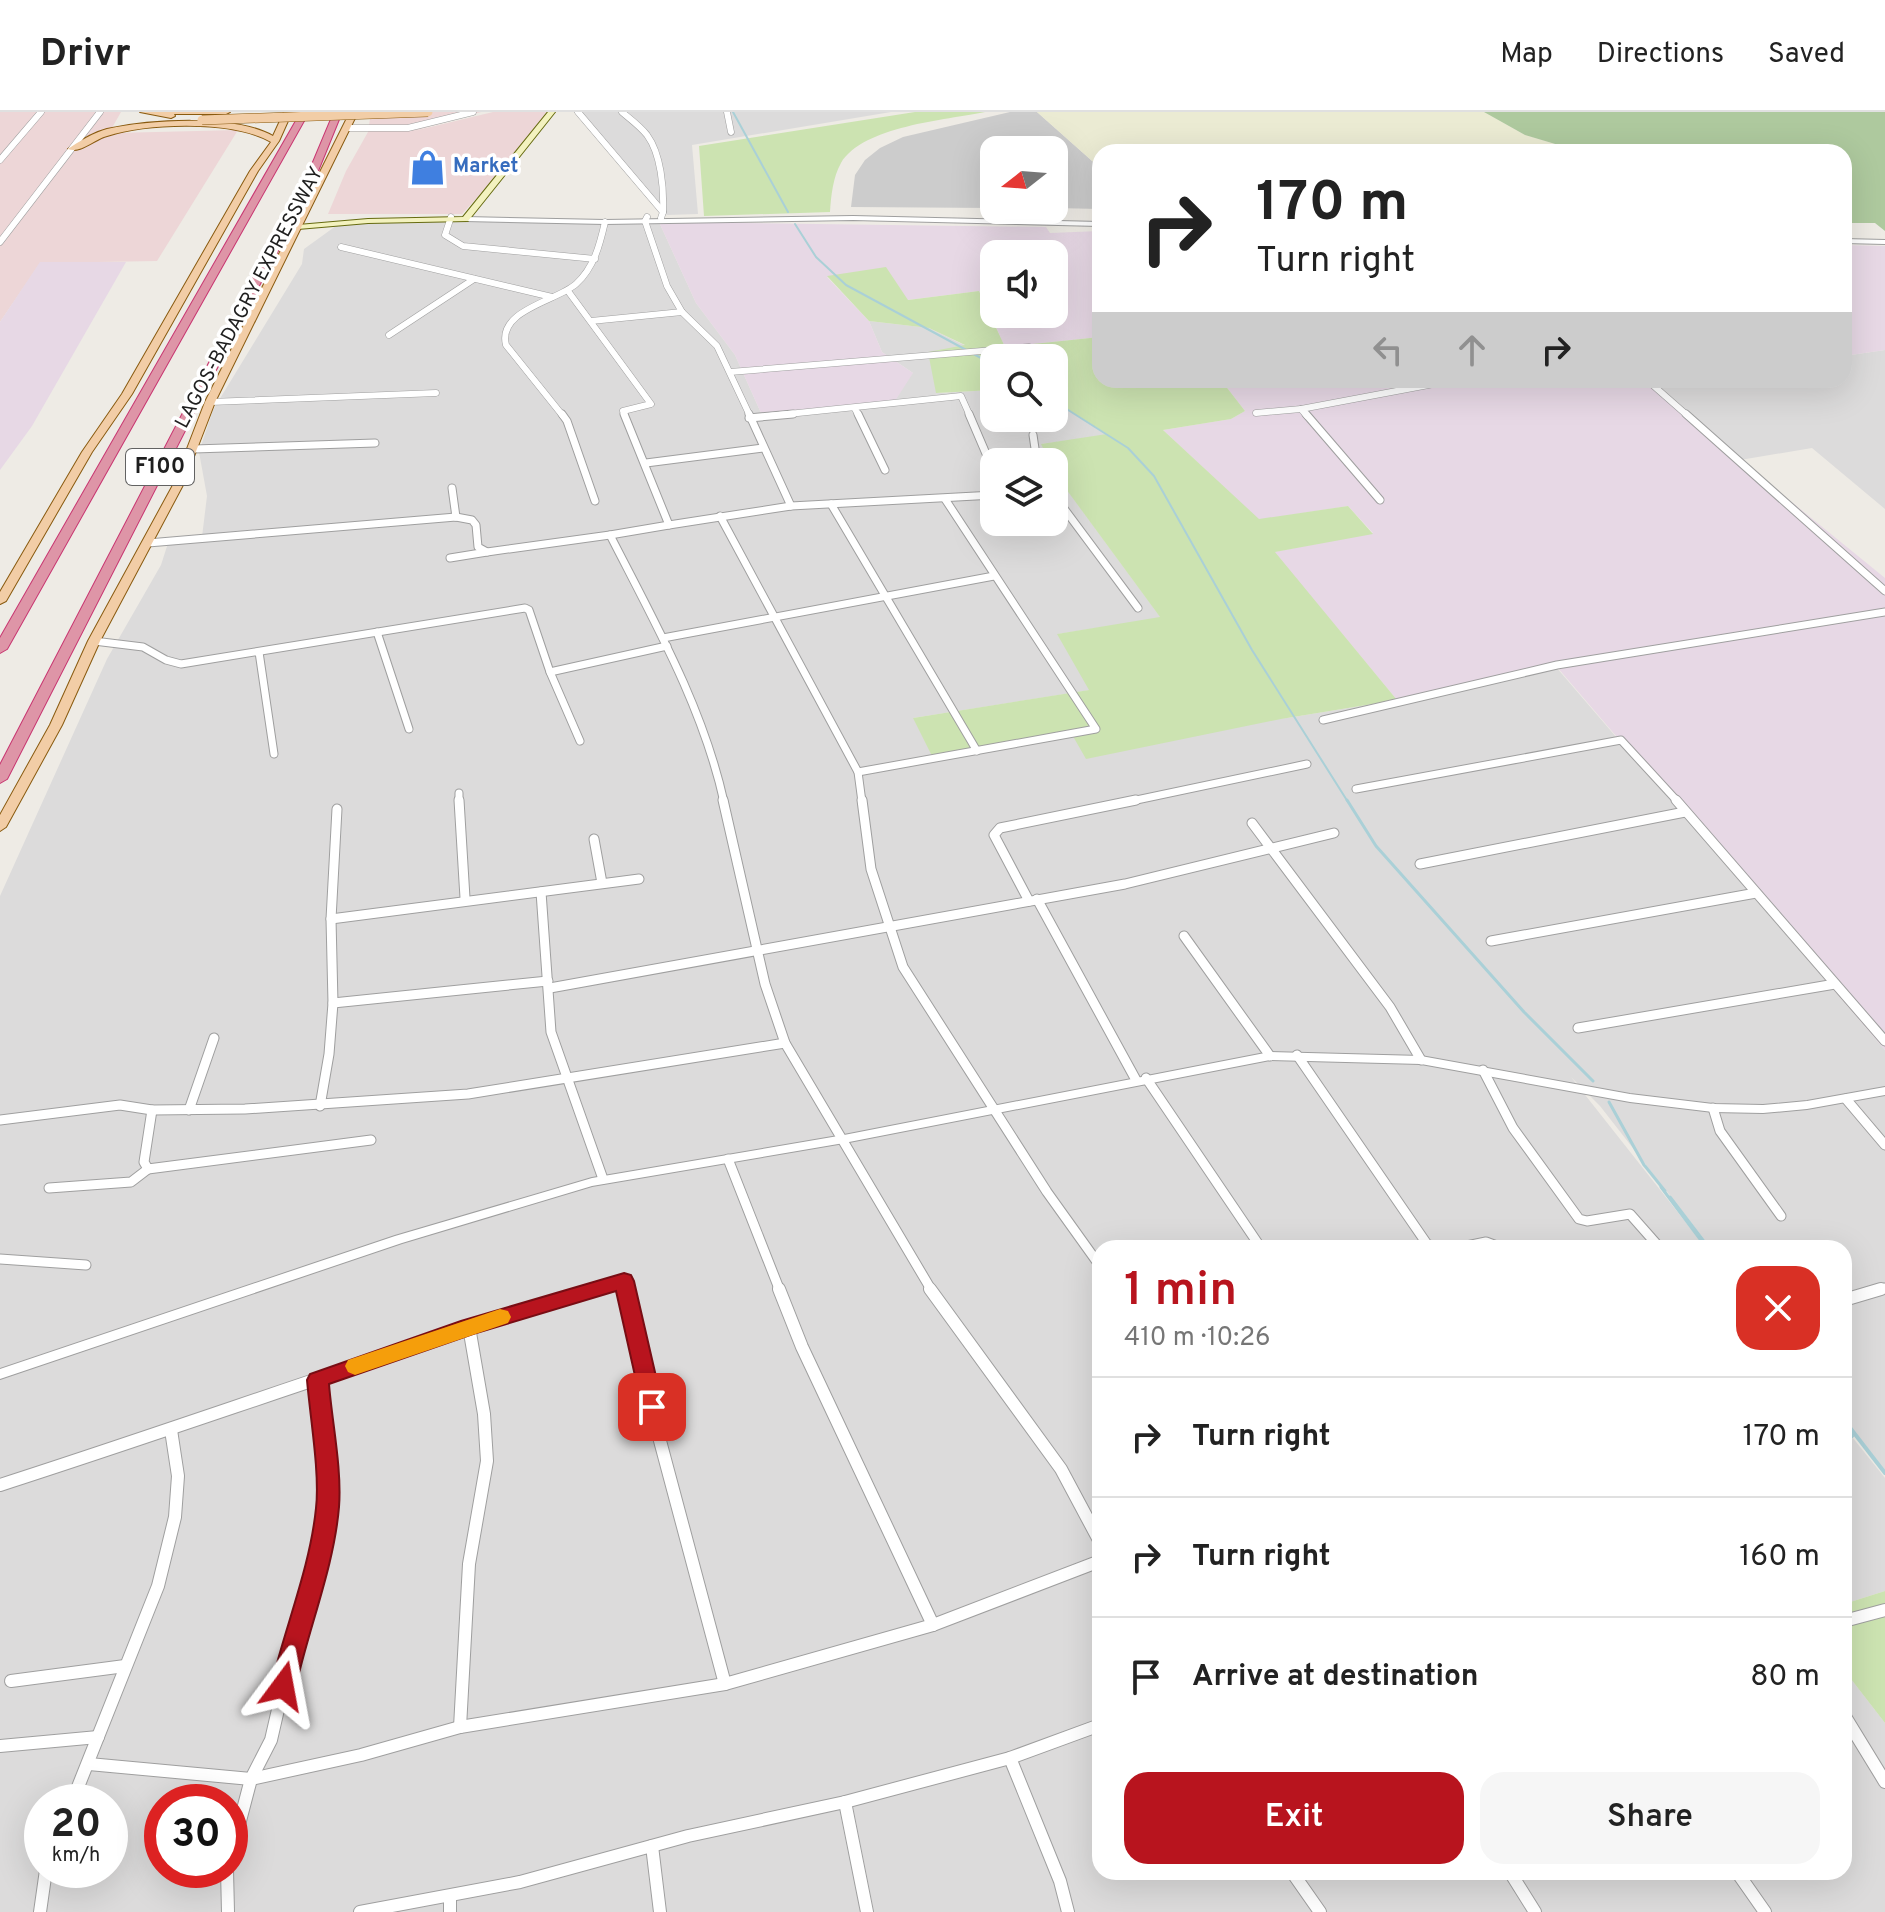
<!DOCTYPE html>
<html lang="en">
<head>
<meta charset="utf-8">
<style>
	:root { --surface:#fff; --page:#f6f6f6; --text:#222; --muted:#767676; --line:#e0e0e0; --accent:#b8141e }
	body { margin:0; font-family:Overpass,sans-serif; background:var(--page); color:var(--text); height:100vh; display:flex; flex-direction:column; font-size:30px; white-space:nowrap }
	* { box-sizing:border-box; margin:0 }
	p { font-size:26px; color:var(--muted) }
	.icon { flex:none; width:44px; height:44px; fill:none; stroke:currentColor; stroke-width:2; stroke-linecap:round; stroke-linejoin:round }
	.map { position:relative; flex:1; overflow:hidden }
	.side { position:absolute; left:1092px; top:1128px; width:760px; height:640px; display:flex; flex-direction:column; background:var(--surface); border-radius:24px; box-shadow:0 8px 32px #0002 }
	.side>* { flex:none }
	.top-card { position:absolute; left:1092px; top:32px; width:760px; height:244px; border-radius:24px; box-shadow:0 8px 32px #0002; background:#fff; color:var(--text); overflow:hidden }
	.needle { width:52px; rotate:253deg }
	.tools { position:absolute; left:980px; top:24px; display:grid; gap:16px }
	.tools a { display:grid; place-items:center; width:88px; height:88px; border-radius:16px; background:var(--surface); box-shadow:0 8px 32px #0002; font-size:40px }
	.speed { position:absolute; left:24px; top:1672px; display:flex; gap:16px; font-size:40px; font-weight:700; text-align:center }
	.speed>* { display:grid; place-content:center; width:104px; height:104px; border-radius:50%; background:var(--surface); box-shadow:0 8px 32px #0002; line-height:1 }
	.speed small { font-size:20px; font-weight:400 }
	.speed .limit { border:12px solid #d22; background:#fff; color:#111 }
	.pin { position:absolute; display:grid; place-items:center; width:68px; height:68px; color:#fff; margin:-34px; border-radius:16px; box-shadow:0 4px 12px #0006 }
	.me { position:absolute; width:88px; margin:-44px; rotate:13deg; stroke-linejoin:round; filter:drop-shadow(0 0 6px #0008) }
	.turn { display:flex; align-items:center; gap:28px; height:168px; padding:0 32px; font-size:36px }
	.turn .icon { width:104px; height:104px; stroke-width:2.5 }
	.turn b { display:block; font-size:56px; line-height:68px }
	.lanes { display:flex; align-items:center; height:76px; padding:0 32px; background:#0003; justify-content:center; gap:40px; direction:ltr }
	.lanes .off { opacity:.35 }
	.round { display:grid; place-items:center; flex:none; width:84px; height:84px; border-radius:24px; background:var(--page) }
	.headline { display:flex; align-items:center; justify-content:space-between; height:136px; padding:0 32px }
	h1 { font-size:48px; font-weight:600; line-height:60px; color:var(--accent) }
	.cta { display:flex; gap:16px; margin-top:auto; padding:16px 32px }
	.cta a { flex:1; height:92px; border-radius:24px; background:var(--accent); color:#fff; font-size:32px; font-weight:600; line-height:92px; text-align:center }
	.cta a+a { background:var(--page); color:var(--text) }
	ul { padding:0; list-style:none }
	li { display:flex; align-items:center; gap:24px; height:120px; padding:0 32px; border-top:2px solid var(--line) }
	li div { flex:1 }
	li b { display:block; font-size:30px }
	li em { font-style:normal }
	header { display:flex; align-items:center; gap:48px; box-sizing:border-box; height:112px; padding:0 40px; background:var(--surface); border-bottom:2px solid var(--line) }
	header strong { font-size:38px }
	nav { display:flex; gap:44px; margin-inline-start:auto; font-size:28px }
	.map>svg:first-child { display:block }
	.residential { fill:#dcdbdb; fill-rule:evenodd }
	.commercial { fill:#edd6d7 }
	.industrial { fill:#e7d8e5; fill-rule:evenodd }
	.religious { fill:#ccc }
	.farmland { fill:#ebebd3 }
	.grass { fill:#cce3b1 }
	.forest { fill:#aec99e }
	.lines { fill:none; stroke-linecap:round; stroke-linejoin:round }
	.stream-far2 { stroke:#aad0d7; stroke-width:2 }
	.stream-far1 { stroke:#aad0d7; stroke-width:3 }
	.stream { stroke:#aad0d7; stroke-width:4 }
	.minor-far3-casing { stroke:#9f9f9f; stroke-width:7 }
	.minor-far2-casing { stroke:#9f9f9f; stroke-width:9 }
	.minor-far1-casing { stroke:#9f9f9f; stroke-width:11 }
	.minor-casing { stroke:#9f9f9f; stroke-width:14 }
	.tertiary-casing { stroke:#9f9f9f; stroke-width:2 }
	.secondary-casing { stroke:#666b10; stroke-width:2 }
	.primary-casing { stroke:#895a0f; stroke-width:2 }
	.motorway-casing { stroke:#c83671; stroke-width:2 }
	.minor-far3 { stroke:#fff; stroke-width:6 }
	.minor-far2 { stroke:#fff; stroke-width:7 }
	.minor-far1 { stroke:#fff; stroke-width:9 }
	.minor { stroke:#fff; stroke-width:12 }
	.tertiary { fill:#fff; fill-rule:evenodd }
	.secondary { fill:#f3f2bf; fill-rule:evenodd }
	.primary { fill:#f2cda6; fill-rule:evenodd }
	.motorway { fill:#de95a7; fill-rule:evenodd }
	.primary-bridge-casing { stroke:#895a0f; stroke-width:10; stroke-linecap:butt }
	.primary-bridge { stroke:#f2cda6; stroke-width:9 }
	.route { fill:#b8141e; stroke:#780d14; stroke-width:2 }
	.slow { fill:#f59e0b }
	.labels { text-anchor:middle; dominant-baseline:central; stroke-width:7; stroke-linejoin:round; paint-order:stroke }
	.far-shop-label { font-size:20px; font-weight:bold; fill:#366cbe; stroke:#fff; text-anchor:start }
	.far-street-label { font-size:20px; fill:#1e1e1e; stroke:#fff }
	.shield { fill:#fff; stroke:#626262; stroke-width:2 }
	.shield-label { font-size:22px; font-weight:bold; fill:#1e1e1e }
</style>
</head>
<body>
<header>
<strong>Drivr</strong>
<nav><a>Map</a><a>Directions</a><a>Saved</a></nav>
</header>
<div class="map">
<svg width="1885" height="1800" viewBox="0 0 1885 1800">
	<rect width="100%" height="100%" fill="#eeebe5"/>
	<!-- residential -->
	<g class="residential">
		<polygon points="574,0 891,0 692,33 698,102 667,103"/>
		<path d="M513,108L659,110L696,191L735,243L761,301L913,261L882,240L869,209L929,216L966,234L937,281L994,278V306H1054V289L1109,323L1042,332L1050,350H994V410H1054V360L1161,506L1058,522L1090,578L913,606L1071,619L1287,606L1397,588L1556,555L1885,938V1361L1844,1308V1136H1711L1600,994L1571,965L1706,1136H1100V1760H1844V1558L1885,1611V1800H0V784L107,547L161,453L169,428L202,425L207,384L199,340L213,298L302,152L304,137L340,111ZM42,1690H110V1758H42ZM162,1690H230V1758H162Z"/>
		<polygon points="1885,238 1885,397 1812,336 1740,348 1651,270 1844,268 1844,244"/>
		<polygon points="1844,1315 1885,1366 1885,1479 1844,1492"/>
	</g>
	<!-- commercial -->
	<g class="commercial">
		<polygon points="0,0 121,0 113,14 115,21 238,18 157,149 40,151 0,210"/>
		<polygon points="371,0 481,0 414,19 493,0 548,0 509,51 462,102 328,102 346,59 368,20"/>
	</g>
	<!-- industrial -->
	<g class="industrial">
		<path d="M659,110L1046,115L1050,121L1100,119V225L1005,235L979,179L907,188L827,165L869,209L882,240L913,261L895,289L761,301L735,243L696,191ZM994,142H1054V202H994Z"/>
		<polygon points="1844,133 1885,134 1885,238 1844,244"/>
		<polygon points="40,150 126,150 32,314 0,358 0,210"/>
		<polygon points="1221,268 1663,268 1652,269 1740,348 1885,466 1885,938 1557,555 1397,588 1274,440 1373,421 1348,394 1259,408 1163,318 1231,307 1245,299"/>
	</g>
	<!-- religious -->
	<polygon class="religious" points="1010,0 1037,0 1100,56 1100,97 1054,96 1054,38 994,38 994,96 851,95 855,63 865,48 880,36 903,25"/>
	<!-- farmland -->
	<polygon class="farmland" points="1037,0 1484,0 1525,23 1582,40 1100,40 1100,56"/>
	<!-- grass -->
	<g class="grass">
		<path d="M915,0H985C946,8 863,14 841,51C833,65 831,84 830,100L704,104L699,34Z"/>
		<polygon points="886,155 908,188 979,179 1005,235 1100,225 1100,268 1221,268 1245,299 1231,307 1163,318 1259,407 1348,394 1373,422 1275,440 1397,588 1281,607 1086,647 1070,619 932,644 913,606 1089,578 1057,522 1160,505 1055,362 1054,350 1050,350 1041,332 1107,322 1054,289 1054,246 994,246 994,278 936,281 928,240 965,233 929,216 869,209 827,164"/>
		<polygon points="1885,1479 1885,1611 1844,1558 1844,1492"/>
	</g>
	<!-- forest -->
	<polygon class="forest" points="1484,0 1885,0 1885,119 1875,111 1844,111 1844,40 1582,40 1525,23"/>
	<g class="lines">
		<!-- stream-far2 -->
		<g class="stream-far2">
			<polyline points="733,0 788,100"/>
			<polyline points="795,112 816,145 846,173 994,253"/>
			<polyline points="1054,289 1128,336 1154,364 1252,538 1348,690"/>
		</g>
		<!-- stream-far1 -->
		<g class="stream-far1">
			<polyline points="1347,688 1376,734 1524,900 1593,969"/>
			<polyline points="1609,990 1644,1053"/>
			<polyline points="1645,1054 1665,1079"/>
			<polyline points="1661,1075 1700,1127"/>
			<polyline points="1670,1085 1709,1136"/>
		</g>
		<!-- stream -->
		<g class="stream">
			<polyline points="1844,1308 1885,1361"/>
			<polyline points="1844,1315 1852,1324"/>
		</g>
		<defs>
			<g id="minor-far3">
				<polyline points="578,0 663,100 661,106"/>
				<path d="M622,0C630,7 640,14 647,23C661,42 664,76 663,100"/>
				<polyline points="727,0 731,20"/>
				<polyline points="348,16 408,16 473,0"/>
				<polyline points="0,48 41,0"/>
				<polyline points="451,105 445,123 463,134 595,147"/>
				<polyline points="647,105 645,109 667,174 682,200 717,234 750,304"/>
				<polyline points="0,130 100,0"/>
				<polyline points="341,135 552,185"/>
				<polyline points="568,179 651,292 623,299 625,304"/>
				<polyline points="591,209 682,200"/>
				<polyline points="389,223 474,167"/>
				<polyline points="730,260 1029,235"/>
				<polyline points="1647,268 1688,304"/>
				<polyline points="210,290 436,281"/>
				<polyline points="855,297 859,304"/>
				<polyline points="1256,301 1301,297"/>
				<path d="M563,304L506,233C497,198 557,189 576,172C594,156 600,132 605,110"/>
				<polyline points="769,304 961,284 970,304"/>
				<polyline points="1307,304 1301,297 1455,268"/>
			</g>
			<g id="minor-far2">
				<polyline points="562,302 567,309 595,389"/>
				<polyline points="624,302 669,413 791,394 994,383"/>
				<polyline points="749,302 791,394"/>
				<polyline points="858,302 885,358"/>
				<polyline points="969,302 987,344"/>
				<polyline points="1306,302 1380,388"/>
				<polyline points="1686,302 1885,479"/>
				<polyline points="749,306 793,302"/>
				<polyline points="1033,323 1037,350"/>
				<polyline points="194,337 375,331"/>
				<polyline points="646,351 763,336"/>
				<polyline points="452,376 456,405"/>
				<polyline points="1054,383 1138,496"/>
				<polyline points="831,392 977,639"/>
				<polyline points="720,404 858,660 862,690"/>
				<path d="M669,413L610,423C654,509 703,595 724,690"/>
				<polyline points="148,431 456,405 472,408 476,413 478,435 487,440 610,423"/>
				<polyline points="450,446 487,440"/>
				<polyline points="377,520 409,617"/>
				<polyline points="663,526 994,464"/>
				<polyline points="94,529 143,535 166,548 181,552 525,496 529,498 550,560 580,629"/>
				<polyline points="259,540 274,642"/>
				<polyline points="550,560 667,534"/>
				<polyline points="1323,608 1557,553 1885,500"/>
				<polyline points="858,660 1096,617 945,387"/>
				<polyline points="1356,677 1621,628 1678,690"/>
				<polyline points="459,681 459,690"/>
				<polyline points="1127,690 1307,652"/>
			</g>
			<g id="minor-far1">
				<polyline points="459,688 465,786"/>
				<polyline points="723,688 765,872 785,931 932,1179"/>
				<polyline points="862,688 871,757 903,855 1047,1080 1100,1154"/>
				<polyline points="1676,688 1885,929"/>
				<polyline points="1252,711 1390,895 1421,948"/>
				<polyline points="594,727 602,771"/>
				<polyline points="1420,752 1685,700"/>
				<polyline points="541,780 551,920 603,1067"/>
				<polyline points="1037,787 1136,968"/>
				<polyline points="1029,789 994,723 1000,716 1136,688"/>
				<polyline points="331,807 639,767"/>
				<polyline points="1184,824 1270,944"/>
				<polyline points="1491,829 1756,781"/>
				<polyline points="550,876 1125,772 1334,721"/>
				<polyline points="333,891 548,869"/>
				<polyline points="1578,916 1835,872"/>
				<polyline points="1297,943 1427,1132 1435,1136"/>
				<polyline points="1483,958 1513,1016 1579,1107 1587,1109 1630,1102 1660,1136"/>
				<polyline points="1146,966 1261,1136"/>
				<polyline points="1846,987 1885,1033"/>
				<polyline points="320,994 329,942 333,891 331,807 337,697"/>
				<polyline points="1713,996 1720,1019 1781,1104"/>
				<polyline points="152,998 144,1050 148,1057 371,1028"/>
				<polyline points="189,998 214,926"/>
				<polyline points="0,1008 120,993 152,998 245,997 468,982 785,931"/>
				<polyline points="728,1047 780,1179"/>
				<polyline points="49,1076 131,1070 148,1057"/>
				<polyline points="1457,1136 1486,1130 1502,1136"/>
				<polyline points="0,1147 86,1153"/>
				<polyline points="590,1179 624,1169 626,1179"/>
				<polyline points="1874,1179 1885,1176"/>
			</g>
			<g id="minor">
				<polyline points="626,1177 659,1325 725,1572"/>
				<polyline points="779,1177 802,1235 933,1513"/>
				<polyline points="930,1177 1061,1357 1100,1430"/>
				<polyline points="1844,1188 1881,1177"/>
				<path d="M0,1373C199,1309 396,1237 597,1177"/>
				<polyline points="1844,1509 1885,1498"/>
				<polyline points="11,1569 125,1554"/>
				<polyline points="1844,1603 1885,1670"/>
				<polyline points="460,1615 469,1452 487,1349 484,1302 469,1215"/>
				<polyline points="0,1634 98,1625"/>
				<polyline points="1010,1646 1060,1769 1068,1800"/>
				<polyline points="89,1652 251,1667 361,1643 460,1615 725,1572 933,1513 1100,1449"/>
				<polyline points="72,1690 158,1474 175,1405 178,1364 171,1318"/>
				<polyline points="845,1690 867,1800"/>
				<polyline points="652,1734 660,1800"/>
				<polyline points="230,1747 251,1667 271,1628 296,1519 322,1432 328,1392 317,1268"/>
				<polyline points="227,1758 228,1800"/>
				<polyline points="1292,1760 1320,1800"/>
				<polyline points="1510,1760 1535,1800"/>
				<polyline points="1737,1760 1765,1800"/>
				<polyline points="450,1784 450,1800"/>
				<polyline points="40,1800 46,1758"/>
				<polyline points="360,1800 520,1770 688,1724 845,1690 1010,1646 1100,1613"/>
			</g>
			<g id="tertiary">
				<polygon points="853,104 1100,110 1100,114 853,108 605,112 465,109 462,107 465,105 605,108"/>
				<polygon points="1844,127 1885,128 1885,132 1844,131"/>
				<polygon points="1270,940 1421,944 1630,982 1713,992 1763,993 1807,989 1885,975 1885,983 1807,997 1763,1001 1713,1000 1630,990 1421,952 1270,948 844,1031 592,1074 402,1131 0,1267 0,1257 395,1124 592,1066 844,1023"/>
			</g>
			<polygon id="secondary" points="548,0 555,0 468,109 368,111 298,117 294,115 298,113 368,107 463,105"/>
			<g id="primary">
				<polygon points="140,0 230,0 226,2 174,2 175,4 171,6"/>
				<path d="M284,0H292L279,29L258,59L132,282L92,340L6,489L0,492V480L82,340L122,282L250,59L271,30C233,8 148,11 107,24C95,27 80,42 68,37C78,30 95,20 107,17C149,8 235,2 273,24Z"/>
				<polygon points="350,0 358,0 215,290 183,373 100,529 62,613 6,715 0,719 0,703 50,613 88,529 173,373 205,290"/>
			</g>
			<g id="motorway">
				<polygon points="301,0 309,0 7,537 0,541 0,526"/>
				<polygon points="334,0 342,0 307,86 262,168 7,667 0,671 0,653 252,168 298,86"/>
			</g>
		</defs>
		<!-- minor-far3 casing -->
		<use href="#minor-far3" class="minor-far3-casing"/>
		<!-- minor-far2 casing -->
		<use href="#minor-far2" class="minor-far2-casing"/>
		<!-- minor-far1 casing -->
		<use href="#minor-far1" class="minor-far1-casing"/>
		<!-- minor casing -->
		<use href="#minor" class="minor-casing"/>
		<!-- tertiary casing -->
		<use href="#tertiary" class="tertiary-casing"/>
		<!-- secondary casing -->
		<use href="#secondary" class="secondary-casing"/>
		<!-- primary casing -->
		<use href="#primary" class="primary-casing"/>
		<!-- motorway casing -->
		<use href="#motorway" class="motorway-casing"/>
		<!-- minor-far3 -->
		<use href="#minor-far3" class="minor-far3"/>
		<!-- minor-far2 -->
		<use href="#minor-far2" class="minor-far2"/>
		<!-- minor-far1 -->
		<use href="#minor-far1" class="minor-far1"/>
		<!-- minor -->
		<use href="#minor" class="minor"/>
		<!-- tertiary -->
		<use href="#tertiary" class="tertiary"/>
		<!-- secondary -->
		<use href="#secondary" class="secondary"/>
		<!-- primary -->
		<use href="#primary" class="primary"/>
		<!-- motorway -->
		<use href="#motorway" class="motorway"/>
		<defs>
			<polyline id="primary-bridge" points="202,8 428,0"/>
		</defs>
		<!-- primary-bridge casing -->
		<use href="#primary-bridge" class="primary-bridge-casing"/>
		<!-- primary-bridge -->
		<use href="#primary-bridge" class="primary-bridge"/>
	</g>
	<!-- route -->
	<path class="route" d="M624,1161L631,1163L634,1169L663,1295L660,1302L652,1304L645,1302L642,1295L616,1179L473,1222L329,1272C332,1310 342,1357 339,1395C334,1455 309,1515 296,1574L292,1581L283,1584L275,1581L271,1574C285,1515 310,1456 316,1396C320,1362 310,1304 307,1268L310,1262L461,1209Z"/>
	<!-- slow -->
	<polygon class="slow" points="500,1197 508,1199 511,1205 508,1211 355,1263 348,1260 345,1254 348,1248"/>
	<!-- icons -->
	<defs>
		<symbol id="shop-bare" viewBox="-9 -9 18 18"><path d="M-5-2.5h2.3a2.7 3.5 0 0 1 5.4 0H5L5.5 6h-11ZM-1.5-2.5h3a1.5 2.3 0 0 0-3 0Z" fill="#3f7fe0" stroke="#fff" stroke-width="2.5" paint-order="stroke"/></symbol>
	</defs>
	<g fill-rule="evenodd">
		<use href="#shop-bare" x="402" y="30" width="51" height="51"/>
	</g>
	<g class="labels">
		<!-- far-shop labels -->
		<g class="far-shop-label">
			<text x="453" y="55">Market</text>
		</g>
		<!-- far-street labels -->
		<g class="far-street-label">
			<text transform="translate(250 186) rotate(-62)">LAGOS-BADAGRY EXPRESSWAY</text>
		</g>
		<!-- shield labels -->
		<rect class="shield" x="126" y="337" width="68" height="36" rx="6"/>
		<g class="shield-label">
			<text x="160" y="355">F100</text>
		</g>
	</g>
</svg>
<div class="tools">
<a><svg class="needle" viewBox="-14 -14 28 28"><path d="M0-13l5 13h-10z" fill="#e53935"/><path d="M0 13l5-13h-10z" fill="#767676"/></svg></a>
<a><svg class="icon" aria-label="sound" viewBox="0 0 24 24"><path d="M4 9h4l5-4v14l-5-4H4zM17 9q2 3 0 6"/></svg></a>
<a><svg class="icon" aria-label="search" viewBox="0 0 24 24"><circle cx="10" cy="10" r="6"/><path d="M15 15l6 6"/></svg></a>
<a><svg class="icon" aria-label="layers" viewBox="0 0 24 24"><path d="M12 4l9 5-9 5-9-5zM3 14l9 5 9-5"/></svg></a>
</div>
<div class="speed"><div>20<small>km/h</small></div><div class="limit">30</div></div>
<div class="pin" style="left:652px;top:1295px;background:#d93025"><svg class="icon" aria-label="arrive" viewBox="0 0 24 24"><path d="M6 21V4h12l-3 4 3 4H6"/></svg></div>
<svg class="me" style="left:283px;top:1574px" viewBox="-20 -20 40 40"><path d="M0-17L14 15 0 8-14 15z" fill="#b8141e" stroke="#fff" stroke-width="4"/></svg>
<div class="top-card">
<div class="turn"><svg class="icon" aria-label="right" viewBox="0 0 24 24"><path d="M7 20v-9h11M14 6l5 5-5 5"/></svg><div><b>170 m</b>Turn right</div></div>
<div class="lanes"><svg class="icon off" aria-label="left" viewBox="0 0 24 24"><path d="M17 20v-9H6M10 6l-5 5 5 5"/></svg><svg class="icon off" aria-label="ahead" viewBox="0 0 24 24"><path d="M12 20V5M6 11l6-6 6 6"/></svg><svg class="icon" aria-label="right" viewBox="0 0 24 24"><path d="M7 20v-9h11M14 6l5 5-5 5"/></svg></div>
</div>
<section class="side">
<div class="headline"><div><h1>1 min</h1><p>410 m · 10:26</p></div><a class="round" style="background:#d93025;color:#fff"><svg class="icon" aria-label="close" viewBox="0 0 24 24"><path d="M6 6l12 12M18 6L6 18"/></svg></a></div>
<ul>
<li><svg class="icon" aria-label="right" viewBox="0 0 24 24"><path d="M7 20v-9h11M14 6l5 5-5 5"/></svg><div><b>Turn right</b></div><em>170 m</em></li>
<li><svg class="icon" aria-label="right" viewBox="0 0 24 24"><path d="M7 20v-9h11M14 6l5 5-5 5"/></svg><div><b>Turn right</b></div><em>160 m</em></li>
<li><svg class="icon" aria-label="arrive" viewBox="0 0 24 24"><path d="M6 21V4h12l-3 4 3 4H6"/></svg><div><b>Arrive at destination</b></div><em>80 m</em></li>
</ul>
<div class="cta"><a>Exit</a><a>Share</a></div>
</section>
</div>
</body>
</html>
